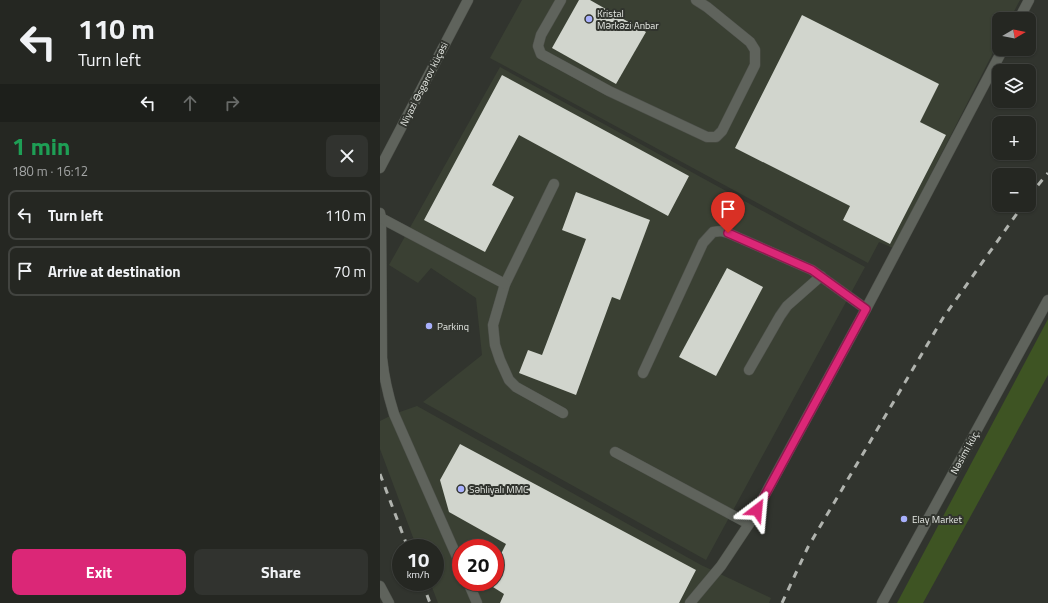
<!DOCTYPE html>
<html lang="en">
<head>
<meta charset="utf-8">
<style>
	:root { --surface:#252722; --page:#31332f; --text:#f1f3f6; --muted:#a3a5a5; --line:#424440; --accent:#db2777 }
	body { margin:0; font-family:"Titillium Web",sans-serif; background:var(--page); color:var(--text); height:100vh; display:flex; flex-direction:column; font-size:15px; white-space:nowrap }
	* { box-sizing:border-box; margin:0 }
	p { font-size:13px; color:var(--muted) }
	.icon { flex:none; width:22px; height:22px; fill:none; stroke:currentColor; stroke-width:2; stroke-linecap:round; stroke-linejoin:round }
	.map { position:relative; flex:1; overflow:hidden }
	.side { display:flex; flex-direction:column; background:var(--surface); width:380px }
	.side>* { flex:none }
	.banner { background:#252722; color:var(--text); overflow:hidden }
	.needle { width:26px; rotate:80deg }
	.tools { position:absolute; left:612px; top:12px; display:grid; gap:8px }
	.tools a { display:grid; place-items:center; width:44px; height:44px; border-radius:8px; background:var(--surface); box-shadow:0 1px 3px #0004,0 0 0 1px var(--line); font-size:20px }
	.speed { position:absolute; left:12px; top:539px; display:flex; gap:8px; font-size:20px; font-weight:700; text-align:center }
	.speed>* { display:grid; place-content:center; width:52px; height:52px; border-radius:50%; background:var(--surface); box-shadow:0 1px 3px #0004,0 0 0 1px var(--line); line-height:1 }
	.speed small { font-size:10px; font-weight:400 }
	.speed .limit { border:6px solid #d22; background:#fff; color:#111 }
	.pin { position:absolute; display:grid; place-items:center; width:34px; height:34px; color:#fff; margin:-41px -17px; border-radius:50% 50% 50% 0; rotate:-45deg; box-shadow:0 0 4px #0007 }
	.pin .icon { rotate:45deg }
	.me { position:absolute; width:44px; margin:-22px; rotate:29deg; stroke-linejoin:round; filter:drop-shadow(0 0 3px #0008) }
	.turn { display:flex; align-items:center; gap:14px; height:84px; padding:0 12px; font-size:18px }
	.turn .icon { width:52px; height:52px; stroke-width:2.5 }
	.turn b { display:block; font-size:28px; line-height:34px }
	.lanes { display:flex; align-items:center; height:38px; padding:0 12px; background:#0003; justify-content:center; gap:20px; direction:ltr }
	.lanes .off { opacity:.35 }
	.round { display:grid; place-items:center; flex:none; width:42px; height:42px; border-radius:8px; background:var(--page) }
	.summary { display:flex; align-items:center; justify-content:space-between; height:68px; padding:0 12px }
	h1 { font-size:24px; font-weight:700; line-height:30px; color:#1e9e55 }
	.button { display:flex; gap:8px; margin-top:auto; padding:8px 12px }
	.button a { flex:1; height:46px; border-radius:8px; background:var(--accent); color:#fff; font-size:16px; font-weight:700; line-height:46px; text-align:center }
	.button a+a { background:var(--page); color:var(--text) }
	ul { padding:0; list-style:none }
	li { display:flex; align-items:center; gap:12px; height:50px; margin:0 8px 6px; padding:0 4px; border:2px solid var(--line); border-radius:8px }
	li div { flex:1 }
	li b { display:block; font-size:15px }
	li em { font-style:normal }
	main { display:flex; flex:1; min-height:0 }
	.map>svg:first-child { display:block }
	.built { fill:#3a4033; fill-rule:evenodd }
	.green { fill:#3e5423 }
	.building { fill:#d1d5cd }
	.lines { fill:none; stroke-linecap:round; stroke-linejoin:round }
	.minor-casing { stroke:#4e514b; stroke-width:11 }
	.minor { stroke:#5f635c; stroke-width:10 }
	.rail { stroke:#b0b3ae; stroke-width:3; stroke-dasharray:7 7; stroke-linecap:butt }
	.route-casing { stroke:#8e194d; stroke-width:10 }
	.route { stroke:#db2777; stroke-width:7 }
	.poi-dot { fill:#a8b0fc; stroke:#31342e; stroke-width:1.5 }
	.labels { text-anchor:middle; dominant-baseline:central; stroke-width:4; stroke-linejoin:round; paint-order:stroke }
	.poi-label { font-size:10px; fill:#e5e8e3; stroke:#31342e; text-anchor:start }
	.street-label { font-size:10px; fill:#e5e8e3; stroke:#31342e }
</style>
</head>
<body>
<main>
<section class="side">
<div class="banner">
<div class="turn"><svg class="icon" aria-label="left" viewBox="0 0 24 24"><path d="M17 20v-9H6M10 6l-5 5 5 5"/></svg><div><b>110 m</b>Turn left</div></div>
<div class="lanes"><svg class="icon" aria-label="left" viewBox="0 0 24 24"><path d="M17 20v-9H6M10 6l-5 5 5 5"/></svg><svg class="icon off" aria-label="ahead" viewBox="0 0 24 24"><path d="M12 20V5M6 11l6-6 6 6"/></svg><svg class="icon off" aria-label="right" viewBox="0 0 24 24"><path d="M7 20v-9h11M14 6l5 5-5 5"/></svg></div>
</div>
<div class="summary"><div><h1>1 min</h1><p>180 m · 16:12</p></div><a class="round"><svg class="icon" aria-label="close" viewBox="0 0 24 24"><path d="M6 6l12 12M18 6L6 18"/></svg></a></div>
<ul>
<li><svg class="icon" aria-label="left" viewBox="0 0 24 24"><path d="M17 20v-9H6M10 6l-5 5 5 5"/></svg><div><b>Turn left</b></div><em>110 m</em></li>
<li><svg class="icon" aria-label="arrive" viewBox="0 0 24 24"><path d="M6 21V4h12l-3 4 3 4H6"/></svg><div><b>Arrive at destination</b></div><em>70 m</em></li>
</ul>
<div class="button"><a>Exit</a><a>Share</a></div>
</section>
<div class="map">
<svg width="668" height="603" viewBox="0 0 668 603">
	<rect width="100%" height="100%" fill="#31342e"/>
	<!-- built -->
	<g class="built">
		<polygon points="142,0 640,0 630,19 619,19 619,41 513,248 499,242 488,263 110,58"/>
		<polygon points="120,67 485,267 326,560 43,402 102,355 96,298 51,268 38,283 9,265"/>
		<path d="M37,406L321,565L391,598L389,603H58L50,582H55V548H37L0,449V421L14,414ZM81,548H115V582H81Z"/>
	</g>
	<!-- green -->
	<polygon class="green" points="668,319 668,375 543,603 517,603"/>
	<!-- building -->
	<g class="building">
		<polygon points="199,0 210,0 266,32 236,84 172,48"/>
		<polygon points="422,15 559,84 540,122 566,135 510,244 463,220 470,206 355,148"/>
		<polygon points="122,75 309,176 288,216 139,135 112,185 134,197 105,252 44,220"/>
		<polygon points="196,192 270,220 240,300 232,297 196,395 139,373 148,350 162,355 206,239 182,230"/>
		<polygon points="347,268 383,287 336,376 299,357"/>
		<polygon points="80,444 316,570 299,603 120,603 124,594 105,582 115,582 115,566 126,544 69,512 60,480"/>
	</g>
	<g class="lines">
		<defs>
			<g id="minor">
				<polyline points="181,0 161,35 158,46 161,54 229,91 327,137 336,137 342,131 375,65 375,50 370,42 327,7 316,0"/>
				<polyline points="639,19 649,0"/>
				<polyline points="0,168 88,0"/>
				<polyline points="174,184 125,284 113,325 115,345 120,360 129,380 136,387 183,413"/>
				<path d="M0,213L1,218L2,358C4,378 8,395 14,414L81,566"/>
				<polyline points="1,218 125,284"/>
				<polyline points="369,370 400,316 407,306 441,276"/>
				<polyline points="263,373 323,243 333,232 341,231 348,233 432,270 486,309"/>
				<polyline points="235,452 369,524"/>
				<polyline points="88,582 97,603"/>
				<polyline points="0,586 9,603"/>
				<polyline points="310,603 341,566 369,524 486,309 623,49"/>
				<polyline points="502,603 668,300"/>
			</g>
		</defs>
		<!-- minor casing -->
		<use href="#minor" class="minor-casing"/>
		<!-- minor -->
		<use href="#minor" class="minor"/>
		<!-- rail -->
		<g class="rail">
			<polyline points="649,196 668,173"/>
			<polyline points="0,474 28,548"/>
			<polyline points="42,582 50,603"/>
			<polyline points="402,603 428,547 563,318 643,205"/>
		</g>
	</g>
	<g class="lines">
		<defs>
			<polyline id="route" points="348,233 432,270 486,309 377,510"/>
		</defs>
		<!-- route casing -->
		<use href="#route" class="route-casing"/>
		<!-- route -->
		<use href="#route" class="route"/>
	</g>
	<!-- markers -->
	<g class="poi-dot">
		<circle cx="209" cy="19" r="4"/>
		<circle cx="49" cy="326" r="4"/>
		<circle cx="81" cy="489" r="4"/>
		<circle cx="524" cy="519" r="4"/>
	</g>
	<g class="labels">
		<!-- poi labels -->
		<g class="poi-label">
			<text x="217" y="13">Kristal<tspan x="217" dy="12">Mərkəzi Anbar</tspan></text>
			<text x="57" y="326">Parkinq</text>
			<text x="89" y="489">Səhliyalı MMC</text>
			<text x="532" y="519">Elay Market</text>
		</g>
		<!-- street labels -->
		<g class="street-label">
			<text transform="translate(44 84) rotate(-63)">Niyazi Əsgərov küçəsi</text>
			<text transform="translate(585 452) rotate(-61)">Nəsimi küç.</text>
		</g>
	</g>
</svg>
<div class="tools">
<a><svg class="needle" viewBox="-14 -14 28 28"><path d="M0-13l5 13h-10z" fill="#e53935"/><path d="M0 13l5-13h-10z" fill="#a3a5a5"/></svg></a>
<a><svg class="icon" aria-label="layers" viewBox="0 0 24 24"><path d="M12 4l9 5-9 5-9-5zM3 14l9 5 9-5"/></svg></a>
<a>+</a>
<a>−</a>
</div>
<div class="speed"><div>10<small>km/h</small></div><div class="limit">20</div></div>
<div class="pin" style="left:348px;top:233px;background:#d93025"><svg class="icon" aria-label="arrive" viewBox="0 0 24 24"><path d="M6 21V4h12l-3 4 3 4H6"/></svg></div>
<svg class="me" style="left:377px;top:510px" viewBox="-20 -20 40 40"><path d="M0-17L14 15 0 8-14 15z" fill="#db2777" stroke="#fff" stroke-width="4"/></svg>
</div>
</main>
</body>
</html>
